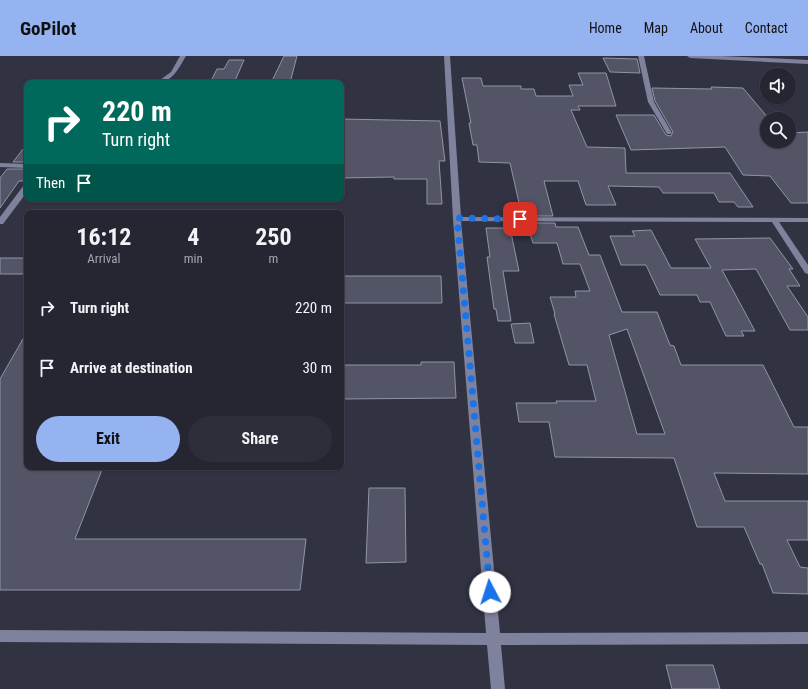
<!DOCTYPE html>
<html lang="en">
<head>
<meta charset="utf-8">
<style>
	:root { --surface:#252632; --page:#2d2e3a; --text:#f1f3f6; --muted:#a3a5ac; --line:#42434d; --accent:#95b2f1 }
	body { margin:0; font-family:"Roboto Condensed",sans-serif; background:var(--page); color:var(--text); height:100vh; display:flex; flex-direction:column; font-size:15px; white-space:nowrap }
	* { box-sizing:border-box; margin:0 }
	p { font-size:13px; color:var(--muted) }
	.icon { flex:none; width:22px; height:22px; fill:none; stroke:currentColor; stroke-width:2; stroke-linecap:round; stroke-linejoin:round }
	.map { position:relative; flex:1; overflow:hidden }
	.details { position:absolute; left:24px; top:154px; width:320px; height:260px; display:flex; flex-direction:column; background:var(--surface); border-radius:8px; box-shadow:0 1px 3px #0004,0 0 0 1px var(--line) }
	.details>* { flex:none }
	.banner { position:absolute; left:24px; top:24px; width:320px; height:122px; border-radius:8px; box-shadow:0 1px 3px #0004,0 0 0 1px var(--line); background:#00695c; color:#fff; overflow:hidden }
	.fabs { position:absolute; left:760px; top:12px; display:grid; gap:8px }
	.fabs a { display:grid; place-items:center; width:36px; height:36px; border-radius:50%; background:var(--surface); box-shadow:0 1px 3px #0004,0 0 0 1px var(--line); font-size:20px }
	.pin { position:absolute; display:grid; place-items:center; width:34px; height:34px; color:#fff; margin:-17px; border-radius:8px; box-shadow:0 2px 6px #0006 }
	.me { position:absolute; width:44px; margin:-22px; rotate:355deg; stroke-linejoin:round; filter:drop-shadow(0 0 3px #0008) }
	.turn { display:flex; align-items:center; gap:14px; height:84px; padding:0 12px; font-size:18px }
	.turn .icon { width:52px; height:52px; stroke-width:2.5 }
	.turn b { display:block; font-size:28px; line-height:34px }
	.then { display:flex; align-items:center; height:38px; padding:0 12px; background:#0003; gap:8px; font-size:15px }
	.eta { display:flex; justify-content:space-evenly; align-items:center; height:68px; text-align:center }
	.eta b { font-size:24px; font-weight:700; line-height:28px }
	.primary-button { display:flex; gap:8px; margin-top:auto; padding:8px 12px }
	.primary-button a { flex:1; height:46px; border-radius:24px; background:var(--accent); color:#111; font-size:16px; font-weight:700; line-height:46px; text-align:center }
	.primary-button a+a { background:var(--page); color:var(--text) }
	ul { padding:0; list-style:none }
	li { display:flex; align-items:center; gap:12px; height:60px; padding:0 12px }
	li div { flex:1 }
	li b { display:block; font-size:15px }
	li em { font-style:normal }
	header { display:flex; align-items:center; gap:24px; box-sizing:border-box; height:56px; padding:0 20px; background:var(--accent); color:#111 }
	header strong { font-size:19px }
	nav { display:flex; gap:22px; margin-inline-start:auto; font-size:14px }
	.map>svg:first-child { display:block }
	.building { fill:#535567; stroke:#9194a7; fill-rule:evenodd }
	.lines { fill:none; stroke-linecap:round; stroke-linejoin:round }
	.minor { fill:#7f829c; fill-rule:evenodd }
	.route { stroke:#1a73e8; stroke-width:7; stroke-dasharray:0 12.6 }
</style>
</head>
<body>
<header>
<strong>GoPilot</strong>
<nav><a>Home</a><a>Map</a><a>About</a><a>Contact</a></nav>
</header>
<div class="map">
<svg width="808" height="633" viewBox="0 0 808 633">
	<rect width="100%" height="100%" fill="#313343"/>
	<!-- building -->
	<g class="building">
		<polygon points="284,0 297,0 290,27 271,27"/>
		<polygon points="603,2 637,3 640,17 610,16"/>
		<polygon points="229,4 244,4 234,27 210,27 217,13 224,13"/>
		<polygon points="578,17 606,17 616,50 578,50 580,54 571,54 587,91 625,92 626,117 730,117 753,151 738,151 734,146 719,146 714,137 663,137 659,131 608,130 616,149 586,149 578,125 544,125 553,160 522,160 510,107 479,106 477,89 473,89 469,67 471,67 462,22 481,22 483,30 521,30 521,33 534,33 536,40 573,40 569,29 583,29"/>
		<polygon points="711,31 743,32 769,63 767,63 767,85 789,85 789,77 808,76 808,147 791,147 770,120 743,119 725,91 631,94 616,59 654,59 666,79 671,80 673,76 655,45 652,32 712,33"/>
		<polygon points="341,63 440,65 445,105 439,105 442,148 427,148 427,123 394,123 394,121 341,122"/>
		<polygon points="27,88 27,106 13,106"/>
		<polygon points="7,113 27,113 27,119 23,125 19,125 0,152 0,122"/>
		<path d="M523,167H555L556,171H578L589,199H600L622,256H657L670,289L674,290L681,309H763L794,371H808V418L714,417L725,445H808V484H787L800,511L808,512V538L773,537L762,508H760L744,471H697L674,402L555,401L549,366H519L516,347H557L556,345H596L587,309H569L554,258H555L550,241H576L575,235H590L580,208H563L557,187H533L528,172L525,173ZM627,273L665,378H637L609,279Z"/>
		<polygon points="486,172 510,172 519,215 503,215 511,265 498,265 496,253 494,253 487,201 490,201"/>
		<polygon points="651,174 671,212 711,212 695,183 770,182 793,213 789,213 800,230 787,230 808,261 808,274 790,274 756,213 722,214 755,275 741,275 744,280 726,280 710,246 700,246 697,239 660,239 646,209 621,209 610,180 635,180 632,175"/>
		<rect x="0" y="202" width="27" height="16"/>
		<polygon points="341,220 441,220 442,247 341,247"/>
		<polygon points="530,267 534,287 515,287 511,268"/>
		<polygon points="27,276 27,411 103,411 75,483 306,483 300,534 0,534 0,323"/>
		<polygon points="421,306 454,306 456,342 341,343 341,309 421,309"/>
		<polygon points="369,432 405,432 406,506 366,507"/>
		<polygon points="666,609 713,609 720,633 672,633"/>
	</g>
	<g class="lines">
		<!-- minor -->
		<g class="minor">
			<path d="M180,0H186C179,12 172,27 156,27L171,16Z"/>
			<polygon points="444,0 450,0 461,161 808,162 808,166 779,166 808,209 808,218 805,217 772,166 461,165 500,577 808,576 808,588 501,589 505,633 491,633 487,589 0,586 0,574 486,577 453,163"/>
			<polygon points="638,0 644,0 654,46 672,77 671,78 667,78 648,46"/>
			<polygon points="687,0 722,0 808,4 808,8 690,2"/>
			<polygon points="0,107 27,108 27,112 0,111"/>
			<polygon points="24,129 27,129 27,136 3,168 0,168 0,161"/>
		</g>
	</g>
	<g class="lines">
		<!-- route -->
		<polyline class="route" points="490,536 457,162 520,163"/>
	</g>
</svg>
<div class="fabs">
<a><svg class="icon" aria-label="sound" viewBox="0 0 24 24"><path d="M4 9h4l5-4v14l-5-4H4zM17 9q2 3 0 6"/></svg></a>
<a><svg class="icon" aria-label="search" viewBox="0 0 24 24"><circle cx="10" cy="10" r="6"/><path d="M15 15l6 6"/></svg></a>
</div>
<div class="pin" style="left:520px;top:163px;background:#d93025"><svg class="icon" aria-label="arrive" viewBox="0 0 24 24"><path d="M6 21V4h12l-3 4 3 4H6"/></svg></div>
<svg class="me" style="left:490px;top:536px" viewBox="-20 -20 40 40"><circle r="19" fill="#fff"/><path d="M0-13L10 11 0 6-10 11z" fill="#1a73e8"/></svg>
<div class="banner">
<div class="turn"><svg class="icon" aria-label="right" viewBox="0 0 24 24"><path d="M7 20v-9h11M14 6l5 5-5 5"/></svg><div><b>220 m</b>Turn right</div></div>
<div class="then">Then<svg class="icon" aria-label="arrive" viewBox="0 0 24 24"><path d="M6 21V4h12l-3 4 3 4H6"/></svg></div>
</div>
<section class="details">
<div class="eta">
<div><b>16:12</b><p>Arrival</p></div>
<div><b>4</b><p>min</p></div>
<div><b>250</b><p>m</p></div>
</div>
<ul>
<li><svg class="icon" aria-label="right" viewBox="0 0 24 24"><path d="M7 20v-9h11M14 6l5 5-5 5"/></svg><div><b>Turn right</b></div><em>220 m</em></li>
<li><svg class="icon" aria-label="arrive" viewBox="0 0 24 24"><path d="M6 21V4h12l-3 4 3 4H6"/></svg><div><b>Arrive at destination</b></div><em>30 m</em></li>
</ul>
<div class="primary-button"><a>Exit</a><a>Share</a></div>
</section>
</div>
</body>
</html>
